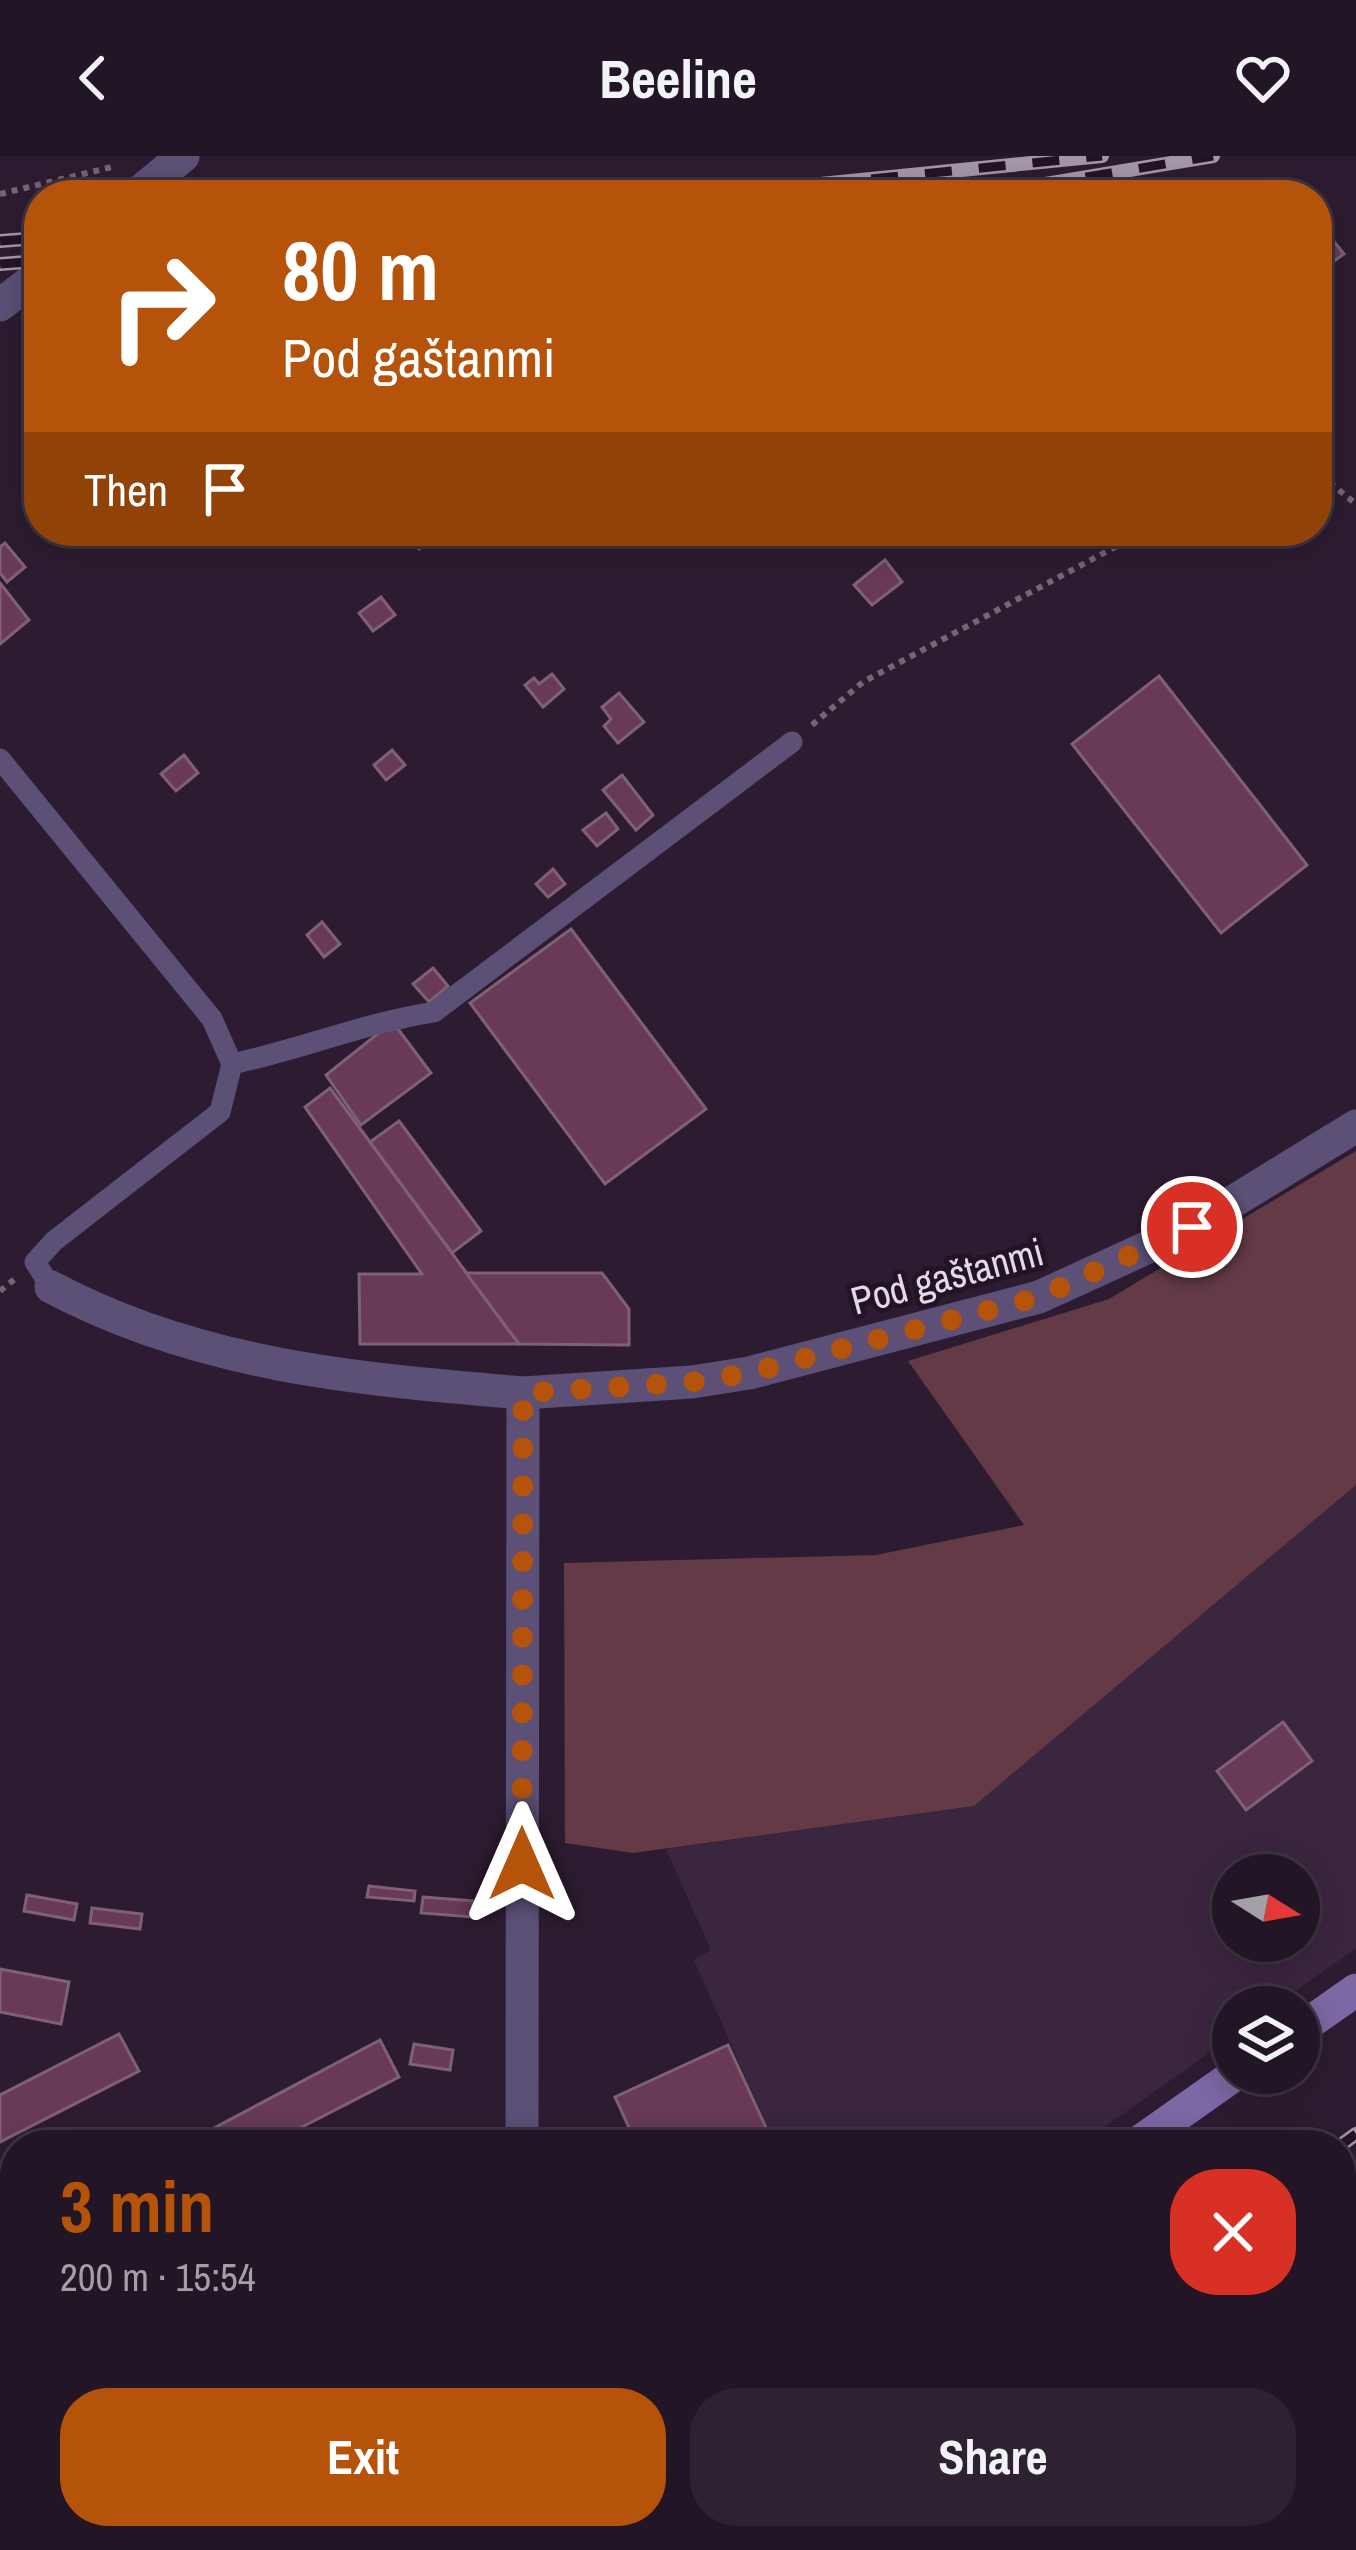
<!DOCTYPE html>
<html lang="en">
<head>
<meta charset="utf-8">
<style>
	:root { --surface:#221525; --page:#2e2232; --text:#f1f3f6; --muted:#a29fa7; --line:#3f3442; --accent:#b45309 }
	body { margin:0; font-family:"Archivo Narrow",sans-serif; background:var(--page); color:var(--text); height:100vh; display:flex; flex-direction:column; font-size:45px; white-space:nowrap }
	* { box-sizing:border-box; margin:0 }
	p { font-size:39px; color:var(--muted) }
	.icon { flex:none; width:66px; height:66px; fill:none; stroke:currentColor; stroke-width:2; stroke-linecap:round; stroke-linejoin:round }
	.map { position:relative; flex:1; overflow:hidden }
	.details { position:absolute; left:0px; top:1974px; width:1356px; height:420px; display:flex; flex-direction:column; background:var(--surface); border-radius:48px 48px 0 0; box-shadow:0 6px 30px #0003,0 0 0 3px var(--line) }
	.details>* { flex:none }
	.guide { position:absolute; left:24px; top:24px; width:1308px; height:366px; border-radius:48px; box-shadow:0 6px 30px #0003,0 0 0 3px var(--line); background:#b45309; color:#fff; overflow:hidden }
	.needle { width:78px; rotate:101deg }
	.fabs { position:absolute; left:1212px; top:1698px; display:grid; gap:24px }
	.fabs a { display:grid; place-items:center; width:108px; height:108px; border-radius:50%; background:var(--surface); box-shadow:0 6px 30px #0003,0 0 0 3px var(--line); font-size:60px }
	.pin { position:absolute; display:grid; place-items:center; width:102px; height:102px; color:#fff; margin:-51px; border:6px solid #fff; border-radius:50%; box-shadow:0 3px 12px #0007 }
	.me { position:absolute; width:132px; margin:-66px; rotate:0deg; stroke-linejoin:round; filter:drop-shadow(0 0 9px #0008) }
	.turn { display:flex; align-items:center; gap:42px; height:252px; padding:0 60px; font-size:54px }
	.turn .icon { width:156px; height:156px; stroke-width:2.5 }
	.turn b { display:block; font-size:84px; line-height:102px }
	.then { display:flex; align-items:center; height:114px; padding:0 60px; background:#0003; gap:24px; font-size:45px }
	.round { display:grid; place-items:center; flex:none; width:126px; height:126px; border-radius:48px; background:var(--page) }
	.headline { display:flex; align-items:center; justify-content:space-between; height:204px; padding:0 60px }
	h1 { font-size:72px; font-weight:800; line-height:90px; color:var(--accent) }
	.button { display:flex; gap:24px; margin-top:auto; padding:24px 60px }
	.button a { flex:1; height:138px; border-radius:48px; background:var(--accent); color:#fff; font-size:48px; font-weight:800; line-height:138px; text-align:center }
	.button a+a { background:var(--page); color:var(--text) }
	header { display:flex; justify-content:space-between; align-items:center; height:156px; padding:0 60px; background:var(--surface); font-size:54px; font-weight:800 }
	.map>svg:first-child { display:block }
	.built { fill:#3b2640; fill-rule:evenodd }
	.green { fill:#633a45 }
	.building { fill:#683a58; stroke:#7e6173; stroke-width:3 }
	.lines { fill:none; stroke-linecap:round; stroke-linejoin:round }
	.path { stroke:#746577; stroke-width:6; stroke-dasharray:6 6; stroke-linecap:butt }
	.service { stroke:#5c5076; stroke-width:21 }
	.minor { stroke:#5c5076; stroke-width:33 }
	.secondary { stroke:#7c68a4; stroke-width:33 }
	.rail-casing { stroke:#a497a7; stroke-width:14 }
	.rail { stroke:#231327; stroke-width:9; stroke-dasharray:27; stroke-linecap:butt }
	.route { stroke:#b45309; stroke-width:21; stroke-dasharray:0 37.8 }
	.labels { text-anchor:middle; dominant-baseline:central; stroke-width:10; stroke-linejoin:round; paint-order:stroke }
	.street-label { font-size:39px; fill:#e4d9e7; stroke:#231327 }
</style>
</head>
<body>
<header><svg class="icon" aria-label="back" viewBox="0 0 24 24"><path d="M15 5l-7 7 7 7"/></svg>Beeline<svg class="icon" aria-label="heart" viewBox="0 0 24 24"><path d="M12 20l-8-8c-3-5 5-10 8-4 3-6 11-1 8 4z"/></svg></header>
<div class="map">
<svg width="1356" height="2394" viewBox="0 0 1356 2394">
	<rect width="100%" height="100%" fill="#2d1c31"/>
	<!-- built -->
	<path class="built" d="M1356,1329V1792L1273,1851H1233V1880L1079,1989H775L694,1804L711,1794L666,1693L974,1650ZM1233,1719H1299V1785H1233Z"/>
	<!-- green -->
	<polygon class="green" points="1356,995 1356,1329 974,1650 633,1697 565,1687 564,1407 876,1399 1024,1369 908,1205 1109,1143"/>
	<!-- building -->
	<g class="building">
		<polygon points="1327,77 1344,98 1330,108 1317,93"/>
		<polygon points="39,292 39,326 23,304"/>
		<polygon points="404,375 428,375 423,380 428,386 419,393"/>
		<polygon points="5,387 25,411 7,426 0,417 0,391"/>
		<polygon points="885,404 902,426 872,449 854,429"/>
		<polygon points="0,427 29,464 0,488"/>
		<polygon points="381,441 395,459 373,475 359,457"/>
		<polygon points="552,518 564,533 543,551 525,529 534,522 539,528"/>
		<polygon points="1159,520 1307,709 1221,777 1072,588"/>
		<polygon points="619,537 644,566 618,587 604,570 611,563 602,551"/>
		<polygon points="392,594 405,609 386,624 374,609"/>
		<polygon points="184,599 198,617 176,635 161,618"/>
		<polygon points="622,619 653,659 636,674 603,634"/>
		<polygon points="606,657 618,673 597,690 583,674"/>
		<polygon points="553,713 565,728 548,741 536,728"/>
		<polygon points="322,766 340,788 324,801 307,779"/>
		<polygon points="571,773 706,953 605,1028 470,847"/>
		<polygon points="433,812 448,830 429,846 413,828"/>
		<polygon points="385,872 398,873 431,917 361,969 326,919"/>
		<polygon points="330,932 370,986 519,1188 360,1188 359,1118 422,1118 305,951"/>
		<polygon points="399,965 481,1075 452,1097 370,986"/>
		<polygon points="466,1117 602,1117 629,1153 629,1189 519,1188"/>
		<polygon points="1283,1566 1312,1605 1246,1654 1217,1615"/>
		<polygon points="369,1730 415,1735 414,1745 367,1741"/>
		<polygon points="27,1739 77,1748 74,1764 24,1755"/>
		<polygon points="423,1741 473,1745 472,1761 421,1757"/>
		<polygon points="92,1752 142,1758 140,1773 90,1767"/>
		<polygon points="0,1813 69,1826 61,1868 0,1856"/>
		<polygon points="119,1878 139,1915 0,1986 0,1939"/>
		<polygon points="380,1884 399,1921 267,1989 182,1989"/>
		<polygon points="414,1888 453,1894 450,1914 410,1908"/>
		<polygon points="728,1889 774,1989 637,1989 615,1941"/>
		<polygon points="15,2069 15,2117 0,2125 0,2077"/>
	</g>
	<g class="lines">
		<!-- path -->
		<g class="path">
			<polyline points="0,38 116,10"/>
			<polyline points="1317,325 1334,330 1356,348"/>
			<polyline points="812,569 863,526 1145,375"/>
			<polyline points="0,1135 16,1122"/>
			<polyline points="1272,1927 1286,1917"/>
			<polyline points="626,2394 647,2379"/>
		</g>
		<!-- service -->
		<g class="service">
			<polyline points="0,603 212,863 232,908 220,956 54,1085 35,1106 51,1131"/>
			<path d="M232,908C301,893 365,867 434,856L792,586"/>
		</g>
		<!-- minor -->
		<g class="minor">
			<polyline points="136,39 183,0"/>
			<polyline points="0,149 39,119"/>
			<path d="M51,1131C200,1210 357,1223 523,1237"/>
			<polyline points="522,1989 523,1237 692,1226 749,1217 1039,1141 1192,1071 1356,970"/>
		</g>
		<!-- secondary -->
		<g class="secondary">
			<polyline points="1299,1874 1356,1834"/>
			<polyline points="1135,1989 1237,1917"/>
			<polyline points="560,2394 582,2379"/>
		</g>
		<defs>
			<g id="rail">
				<polyline points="710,39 1102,0"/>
				<polyline points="979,39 1213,0"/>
				<polyline points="0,85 39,82"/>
				<polyline points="0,108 39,105"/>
				<polyline points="1341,1989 1356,1978"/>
				<polyline points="1341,2037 1356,2028"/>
				<polyline points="780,2394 801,2379"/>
				<polyline points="840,2394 860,2379"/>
			</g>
		</defs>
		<!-- rail casing -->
		<use href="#rail" class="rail-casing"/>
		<!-- rail -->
		<use href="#rail" class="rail"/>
	</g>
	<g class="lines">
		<!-- route -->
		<polyline class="route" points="522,1708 523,1237 692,1226 749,1217 1039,1141 1192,1071"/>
	</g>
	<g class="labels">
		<!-- street labels -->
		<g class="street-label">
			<text transform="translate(947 1120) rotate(-15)">Pod gaštanmi</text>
		</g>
	</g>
</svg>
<div class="fabs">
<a><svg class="needle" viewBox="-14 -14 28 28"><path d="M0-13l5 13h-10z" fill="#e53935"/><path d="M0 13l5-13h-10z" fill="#a29fa7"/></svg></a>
<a><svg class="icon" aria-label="layers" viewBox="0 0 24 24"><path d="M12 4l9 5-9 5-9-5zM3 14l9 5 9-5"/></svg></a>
</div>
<div class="pin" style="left:1192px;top:1071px;background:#d93025"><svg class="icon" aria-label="arrive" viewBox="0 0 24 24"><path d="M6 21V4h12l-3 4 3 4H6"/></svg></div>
<svg class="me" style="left:522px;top:1708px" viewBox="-20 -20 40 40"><path d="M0-17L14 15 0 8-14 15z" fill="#b45309" stroke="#fff" stroke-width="4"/></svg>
<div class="guide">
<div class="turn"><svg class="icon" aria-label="right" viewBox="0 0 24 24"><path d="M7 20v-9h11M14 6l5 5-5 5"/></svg><div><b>80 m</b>Pod gaštanmi</div></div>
<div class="then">Then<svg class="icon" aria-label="arrive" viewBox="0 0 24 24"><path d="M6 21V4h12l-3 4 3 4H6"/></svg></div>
</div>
<section class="details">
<div class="headline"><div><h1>3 min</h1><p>200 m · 15:54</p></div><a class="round" style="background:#d93025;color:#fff"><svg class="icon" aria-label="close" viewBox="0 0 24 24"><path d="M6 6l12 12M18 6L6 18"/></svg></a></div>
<div class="button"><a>Exit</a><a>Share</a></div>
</section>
</div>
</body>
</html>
